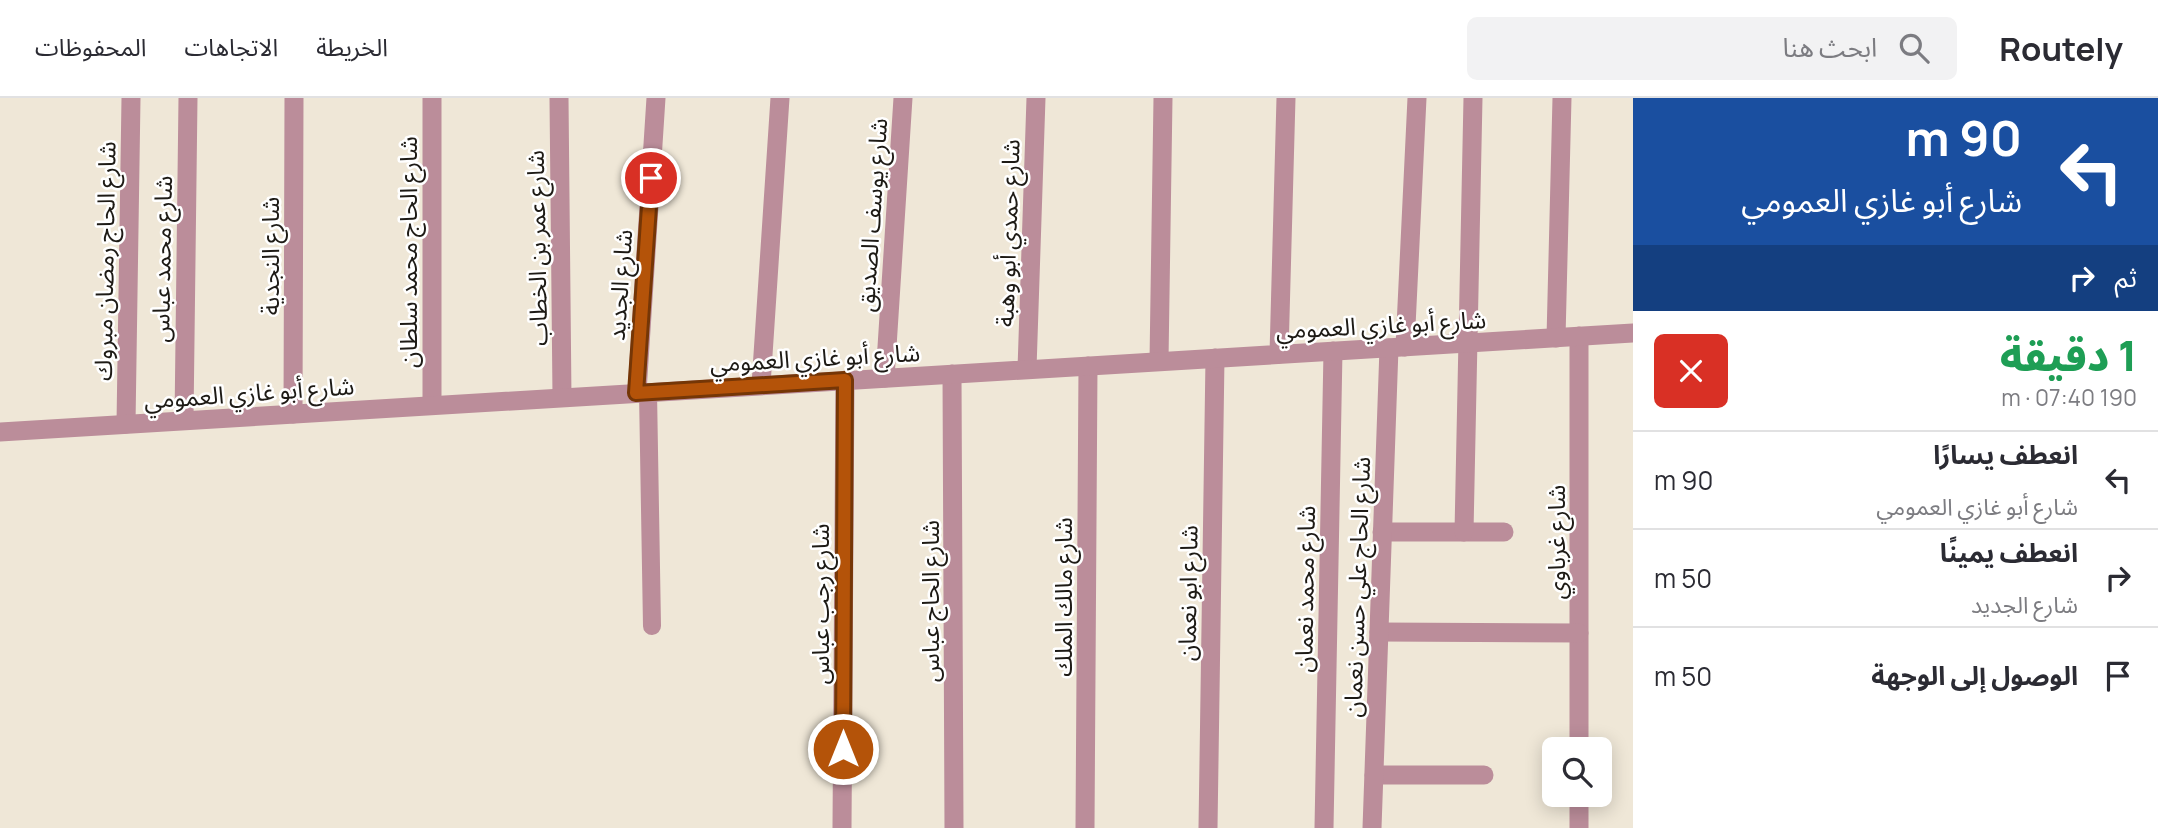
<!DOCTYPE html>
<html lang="ar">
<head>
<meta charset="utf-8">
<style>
	:root { --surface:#fff; --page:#f2f2f3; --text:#2b2b33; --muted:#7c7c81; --line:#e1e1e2 }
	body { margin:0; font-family:Manrope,"Noto Sans Arabic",sans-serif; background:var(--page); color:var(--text); direction:rtl; height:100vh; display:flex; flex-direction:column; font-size:26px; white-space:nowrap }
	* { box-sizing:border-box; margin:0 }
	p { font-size:23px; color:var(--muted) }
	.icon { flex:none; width:38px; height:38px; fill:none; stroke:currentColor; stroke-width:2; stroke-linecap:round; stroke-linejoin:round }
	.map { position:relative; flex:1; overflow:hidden; direction:ltr }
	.drawer { display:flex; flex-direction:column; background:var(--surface); width:525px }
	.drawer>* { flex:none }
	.hud { background:#1a4fa0; color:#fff; overflow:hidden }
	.controls { position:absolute; left:1542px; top:639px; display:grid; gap:14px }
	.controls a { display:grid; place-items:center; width:70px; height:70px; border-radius:10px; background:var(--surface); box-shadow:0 4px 18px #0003; font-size:35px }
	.pin { position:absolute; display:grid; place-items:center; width:60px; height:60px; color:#fff; margin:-30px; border:4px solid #fff; border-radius:50%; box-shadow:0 2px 7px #0007 }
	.me { position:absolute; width:77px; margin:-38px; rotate:0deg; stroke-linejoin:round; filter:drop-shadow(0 0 5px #0008) }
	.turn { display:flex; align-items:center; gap:24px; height:147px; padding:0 21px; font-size:32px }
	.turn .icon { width:91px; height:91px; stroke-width:2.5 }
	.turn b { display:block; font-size:49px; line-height:60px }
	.then { display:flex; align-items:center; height:66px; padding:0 21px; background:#0003; gap:14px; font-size:26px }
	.round { display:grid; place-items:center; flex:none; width:74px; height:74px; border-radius:10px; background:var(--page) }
	.head { display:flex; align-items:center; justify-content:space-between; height:119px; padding:0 21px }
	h1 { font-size:42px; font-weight:800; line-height:52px; color:#1e9e55 }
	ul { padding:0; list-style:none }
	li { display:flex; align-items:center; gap:21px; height:98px; padding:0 21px; border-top:2px solid var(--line) }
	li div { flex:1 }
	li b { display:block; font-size:26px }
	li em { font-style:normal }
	header { display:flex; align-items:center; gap:42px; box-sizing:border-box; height:98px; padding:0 35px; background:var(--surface); border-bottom:2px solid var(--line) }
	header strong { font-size:33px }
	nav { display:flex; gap:38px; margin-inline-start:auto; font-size:24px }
	.search { width:490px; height:63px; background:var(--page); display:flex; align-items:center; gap:18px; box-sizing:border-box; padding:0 24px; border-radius:10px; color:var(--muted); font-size:26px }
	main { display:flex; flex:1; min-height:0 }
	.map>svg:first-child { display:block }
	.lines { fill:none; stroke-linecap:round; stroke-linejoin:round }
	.service { stroke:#bb8d9a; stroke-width:18 }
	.minor { stroke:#bb8d9a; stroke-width:19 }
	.tertiary { stroke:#bb8d9a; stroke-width:19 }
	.route-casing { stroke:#753606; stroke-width:18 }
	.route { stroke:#b45309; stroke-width:12 }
	.labels { text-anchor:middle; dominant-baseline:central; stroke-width:5; stroke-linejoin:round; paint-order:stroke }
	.street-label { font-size:24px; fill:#1d1a15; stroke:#fff }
</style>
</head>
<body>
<header>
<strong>Routely</strong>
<div class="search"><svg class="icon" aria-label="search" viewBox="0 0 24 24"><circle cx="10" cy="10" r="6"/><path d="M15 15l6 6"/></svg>ابحث هنا</div>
<nav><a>الخريطة</a><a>الاتجاهات</a><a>المحفوظات</a></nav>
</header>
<main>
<section class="drawer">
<div class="hud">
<div class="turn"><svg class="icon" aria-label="left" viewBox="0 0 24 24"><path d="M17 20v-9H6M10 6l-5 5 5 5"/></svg><div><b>90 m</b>شارع أبو غازي العمومي</div></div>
<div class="then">ثم<svg class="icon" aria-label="right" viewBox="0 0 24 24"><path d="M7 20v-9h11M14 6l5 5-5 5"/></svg></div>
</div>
<div class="head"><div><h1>1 دقيقة</h1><p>190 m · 07:40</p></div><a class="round" style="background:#d93025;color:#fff"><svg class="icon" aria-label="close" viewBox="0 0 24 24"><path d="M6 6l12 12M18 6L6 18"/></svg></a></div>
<ul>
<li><svg class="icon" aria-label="left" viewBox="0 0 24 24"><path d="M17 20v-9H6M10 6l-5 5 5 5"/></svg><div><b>انعطف يسارًا</b><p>شارع أبو غازي العمومي</p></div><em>90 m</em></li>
<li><svg class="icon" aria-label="right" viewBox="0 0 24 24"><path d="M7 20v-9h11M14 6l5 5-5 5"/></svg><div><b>انعطف يمينًا</b><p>شارع الجديد</p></div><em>50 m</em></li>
<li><svg class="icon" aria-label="arrive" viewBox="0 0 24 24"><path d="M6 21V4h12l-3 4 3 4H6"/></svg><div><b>الوصول إلى الوجهة</b></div><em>50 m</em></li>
</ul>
</section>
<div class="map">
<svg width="1633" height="730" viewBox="0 0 1633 730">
	<rect width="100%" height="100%" fill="#efe7d7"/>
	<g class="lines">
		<!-- service -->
		<polyline class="service" points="648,294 652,528"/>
		<!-- minor -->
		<g class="minor">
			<polyline points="559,0 562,299"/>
			<polyline points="1579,238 1579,651"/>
			<polyline points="1556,240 1562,0"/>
			<polyline points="1405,249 1417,0"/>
			<polyline points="1279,256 1286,0"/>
			<polyline points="1159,263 1163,0"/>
			<polyline points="1027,271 1036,0"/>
			<polyline points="952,276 954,730"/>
			<polyline points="885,280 903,0"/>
			<polyline points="761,287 780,0"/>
			<polyline points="637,294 656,0"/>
			<polyline points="432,307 432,0"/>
			<polyline points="293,316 294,0"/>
			<polyline points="184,322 188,0"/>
			<polyline points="126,326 131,0"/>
			<polyline points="1382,434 1504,434"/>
			<polyline points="1464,434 1473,0"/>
			<polyline points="1379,534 1579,535"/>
			<polyline points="1374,677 1484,677"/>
			<polyline points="842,730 845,282"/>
			<polyline points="1085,730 1088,268"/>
			<polyline points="1208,730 1215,260"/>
			<polyline points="1324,730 1333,253"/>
			<polyline points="1372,730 1389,250"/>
			<polyline points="1579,730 1579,696"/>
		</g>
		<!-- tertiary -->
		<polyline class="tertiary" points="0,334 1633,235"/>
	</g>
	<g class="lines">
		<defs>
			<polyline id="route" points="651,80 636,295 845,282 843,651"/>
		</defs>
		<!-- route casing -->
		<use href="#route" class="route-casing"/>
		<!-- route -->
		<use href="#route" class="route"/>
	</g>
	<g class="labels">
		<!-- street labels -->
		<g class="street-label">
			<text transform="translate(871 117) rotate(-86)">شارع يوسف الصديق</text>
			<text transform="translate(1007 135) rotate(-88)">شارع حمدي أبو وهبة</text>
			<text transform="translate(536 150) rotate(-91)">شارع عمر بن الخطاب</text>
			<text transform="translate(407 154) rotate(-90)">شارع الحاج محمد سلطان</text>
			<text transform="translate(269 158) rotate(-90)">شارع النجدية</text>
			<text transform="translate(161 161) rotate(-89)">شارع محمد عباس</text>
			<text transform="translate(104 163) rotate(-89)">شارع الحاج رمضان مبروك</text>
			<text transform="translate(619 187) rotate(-86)">شارع الجديد</text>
			<text transform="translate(1381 226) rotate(-3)">شارع أبو غازي العمومي</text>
			<text transform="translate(815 259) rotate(-3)">شارع أبو غازي العمومي</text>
			<text transform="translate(249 294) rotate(-4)">شارع أبو غازي العمومي</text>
			<text transform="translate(1555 444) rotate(-90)">شارع غرباوي</text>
			<text transform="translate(1356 489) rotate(-88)">شارع الحاج علي حسن نعمان</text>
			<text transform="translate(1304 491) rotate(-89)">شارع محمد نعمان</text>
			<text transform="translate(1187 495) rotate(-89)">شارع ابو نعمان</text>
			<text transform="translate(1062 499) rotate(-90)">شارع مالك الملك</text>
			<text transform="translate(929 503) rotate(-90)">شارع الحاج عباس</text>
			<text transform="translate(819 506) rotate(-90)">شارع رجب عباس</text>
		</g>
	</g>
</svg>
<div class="controls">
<a><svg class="icon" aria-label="search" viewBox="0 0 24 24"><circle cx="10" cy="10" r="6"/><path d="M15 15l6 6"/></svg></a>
</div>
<div class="pin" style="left:651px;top:80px;background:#d93025"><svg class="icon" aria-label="arrive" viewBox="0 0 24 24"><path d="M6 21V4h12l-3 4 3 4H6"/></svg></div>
<svg class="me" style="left:843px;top:651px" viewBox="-20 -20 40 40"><circle r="17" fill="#b45309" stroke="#fff" stroke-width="3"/><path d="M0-11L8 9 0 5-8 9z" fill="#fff"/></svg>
</div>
</main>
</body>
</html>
